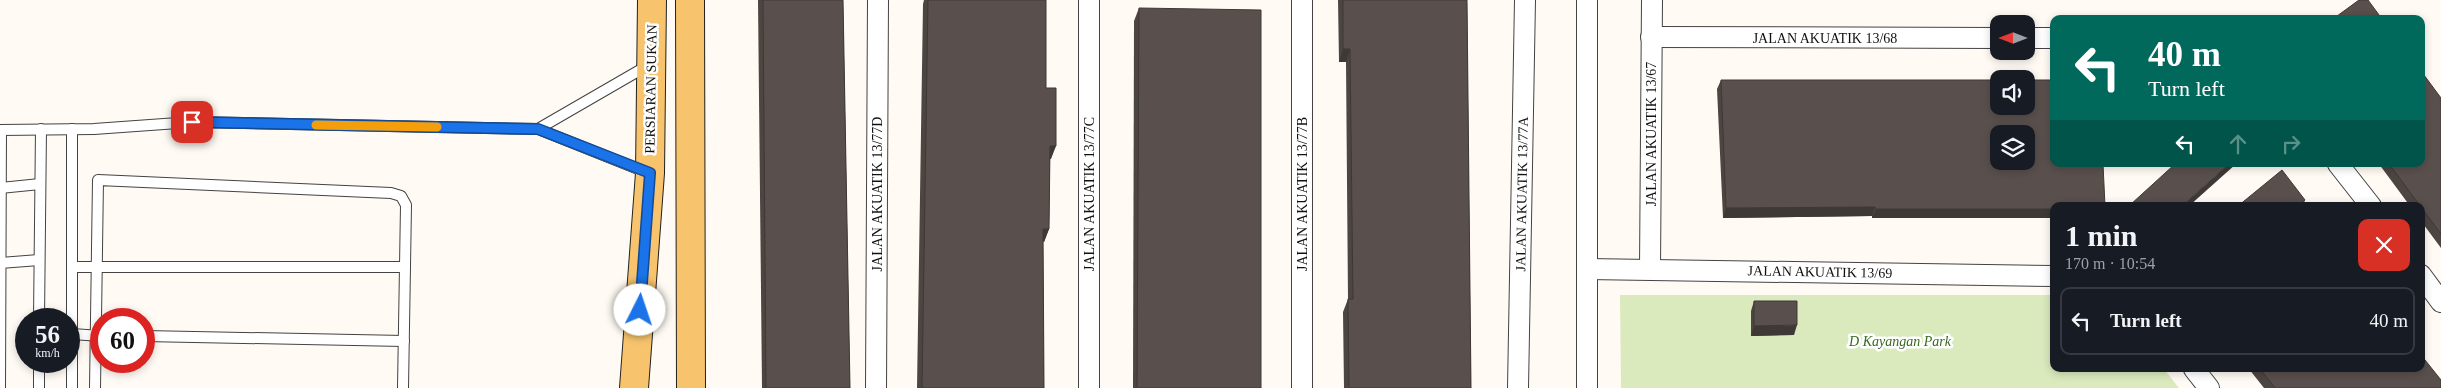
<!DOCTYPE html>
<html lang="en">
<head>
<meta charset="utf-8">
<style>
	:root { --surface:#171b24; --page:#20242c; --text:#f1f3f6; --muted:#9ea1a6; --line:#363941 }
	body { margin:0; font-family:"Times New Roman",serif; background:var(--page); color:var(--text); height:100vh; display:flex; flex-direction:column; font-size:19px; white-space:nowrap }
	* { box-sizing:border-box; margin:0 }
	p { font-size:16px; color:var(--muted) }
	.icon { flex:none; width:28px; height:28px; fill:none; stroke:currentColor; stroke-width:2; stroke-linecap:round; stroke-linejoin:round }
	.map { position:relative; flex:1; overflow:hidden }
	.panel { position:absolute; left:2050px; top:202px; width:375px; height:170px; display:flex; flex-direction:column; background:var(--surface); border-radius:10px; box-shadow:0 2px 8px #0003 }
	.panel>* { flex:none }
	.banner { position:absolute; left:2050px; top:15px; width:375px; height:152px; border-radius:10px; box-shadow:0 2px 8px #0003; background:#00695c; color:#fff; overflow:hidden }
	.needle { width:32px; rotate:270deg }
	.controls { position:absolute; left:1990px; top:15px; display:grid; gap:10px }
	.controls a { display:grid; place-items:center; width:45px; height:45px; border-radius:10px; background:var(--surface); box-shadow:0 2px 8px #0003; font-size:25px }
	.speed { position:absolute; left:15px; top:308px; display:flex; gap:10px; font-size:25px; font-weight:700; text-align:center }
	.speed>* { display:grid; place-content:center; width:65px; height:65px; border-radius:50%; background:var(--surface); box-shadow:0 2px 8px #0003; line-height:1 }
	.speed small { font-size:12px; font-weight:400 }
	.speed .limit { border:8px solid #d22; background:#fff; color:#111 }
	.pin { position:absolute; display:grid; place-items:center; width:42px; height:42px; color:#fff; margin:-21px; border-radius:10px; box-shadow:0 2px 8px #0006 }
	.me { position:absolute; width:55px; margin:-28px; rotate:4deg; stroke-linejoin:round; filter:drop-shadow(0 0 4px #0008) }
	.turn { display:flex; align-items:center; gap:18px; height:105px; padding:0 15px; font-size:22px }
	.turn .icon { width:65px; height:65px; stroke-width:2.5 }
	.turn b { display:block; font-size:35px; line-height:42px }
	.lanes { display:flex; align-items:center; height:48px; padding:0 15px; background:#0003; justify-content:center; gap:25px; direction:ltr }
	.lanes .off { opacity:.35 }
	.round { display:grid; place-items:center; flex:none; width:52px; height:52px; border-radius:10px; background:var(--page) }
	.headline { display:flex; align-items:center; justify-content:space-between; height:85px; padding:0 15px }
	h1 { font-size:30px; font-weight:700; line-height:38px }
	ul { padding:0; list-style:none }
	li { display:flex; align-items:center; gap:15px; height:68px; margin:0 10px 8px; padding:0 5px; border:2px solid var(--line); border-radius:10px }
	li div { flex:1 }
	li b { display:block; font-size:19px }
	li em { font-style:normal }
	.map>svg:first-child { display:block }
	.green { fill:#daeabd }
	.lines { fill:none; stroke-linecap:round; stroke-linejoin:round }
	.service-casing { stroke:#434343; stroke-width:12 }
	.minor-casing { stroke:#434343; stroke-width:22 }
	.primary-casing { stroke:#212121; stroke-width:30 }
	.service { stroke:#fff; stroke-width:10 }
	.minor { stroke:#fff; stroke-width:20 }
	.primary { stroke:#f7c36c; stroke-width:28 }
	.wall { fill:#4d4542 }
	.shaded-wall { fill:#3e3836 }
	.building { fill:#59504d; stroke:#3e3836; fill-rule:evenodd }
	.route-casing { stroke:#114b97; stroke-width:12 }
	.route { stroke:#1a73e8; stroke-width:9 }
	.slow { stroke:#f59e0b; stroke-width:9 }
	.labels { text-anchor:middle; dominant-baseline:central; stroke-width:5; stroke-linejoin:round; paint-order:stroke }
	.street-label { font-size:14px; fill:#101010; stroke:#fff }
	.park-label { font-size:14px; font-style:italic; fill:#396920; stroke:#fff }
</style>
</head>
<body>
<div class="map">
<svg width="2441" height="388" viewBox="0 0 2441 388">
	<rect width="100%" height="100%" fill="#fffbf4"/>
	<!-- green -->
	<polygon class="green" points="1620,295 2054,295 2054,369 2164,369 2179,388 1621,388"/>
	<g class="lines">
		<defs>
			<g id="service">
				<polyline points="538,129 647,66"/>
				<polyline points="0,130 94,129 192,122 538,129 648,173"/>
				<polyline points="0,188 40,184"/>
				<polyline points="0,263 39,260"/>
				<polyline points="72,267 405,267"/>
				<polyline points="39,319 41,129"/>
				<polyline points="72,334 101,336"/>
				<polyline points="144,336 404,341"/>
				<polyline points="39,361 39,388"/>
				<polyline points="0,388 1,130"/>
				<polyline points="72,388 72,129"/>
				<polyline points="95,388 98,180 391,193 401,196 406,205 403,388"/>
			</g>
			<g id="minor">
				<polyline points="1089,0 1089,388"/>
				<polyline points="1302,0 1302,388"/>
				<polyline points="1587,0 1587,388"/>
				<polyline points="1651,37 1999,38"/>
				<polyline points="2026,38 2054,38"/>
				<polyline points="2338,164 2371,206"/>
				<polyline points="1587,269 2054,276"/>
				<polyline points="1650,269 1652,0"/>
				<polyline points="2421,275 2441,302"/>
				<polyline points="2194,369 2209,388"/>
				<polyline points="876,388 878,0"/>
				<polyline points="1518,388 1525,0"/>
			</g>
			<g id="primary">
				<polyline points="690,0 691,388"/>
				<polyline points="634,388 650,173 652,0"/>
			</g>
		</defs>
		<!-- service casing -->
		<use href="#service" class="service-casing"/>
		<!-- minor casing -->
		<use href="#minor" class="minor-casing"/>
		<!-- primary casing -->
		<use href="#primary" class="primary-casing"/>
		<!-- service -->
		<use href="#service" class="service"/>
		<!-- minor -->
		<use href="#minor" class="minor"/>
		<!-- primary -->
		<use href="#primary" class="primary"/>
	</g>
	<!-- wall -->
	<g class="wall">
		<polygon points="758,0 843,0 850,388 762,388"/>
		<polygon points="924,0 1046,0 1046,88 1051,159 1050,159 1049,229 1044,242 1043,242 1044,388 917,388 923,4"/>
		<polygon points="1338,0 1467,0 1471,388 1344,388 1343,312 1348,299 1346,62 1339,62"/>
		<polygon points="1139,8 1261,388 1133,388 1134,21"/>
		<polygon points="1721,80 2054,164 2054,218 1872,218 1872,216 1723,218 1717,89"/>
		<polygon points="2441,98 2441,248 2421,221 2421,206 2410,206 2379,164 2421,164"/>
		<polygon points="1754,301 1794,335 1751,336 1751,311"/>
		<polygon points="2249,369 2421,369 2441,388 2264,388"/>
	</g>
	<!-- shaded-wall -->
	<g class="shaded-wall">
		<polygon points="1343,49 1350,49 1346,62 1339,62"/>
		<polygon points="1050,146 1056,146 1051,159 1045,159"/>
		<polygon points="2229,164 2236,164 2189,206 2182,206"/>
		<polygon points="2305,200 2303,206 2297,206"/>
		<polygon points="1875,207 1872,216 1723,218 1726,208"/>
		<polygon points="1876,209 2054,209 2054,218 1872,218"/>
		<polygon points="1043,229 1049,229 1044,242 1039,242"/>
		<polygon points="1797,325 1794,335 1751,336 1754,326"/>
	</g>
	<!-- building -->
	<g class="building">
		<polygon points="763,0 843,0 850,388 766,388"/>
		<polygon points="928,0 1046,0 1046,88 1056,88 1056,146 1050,146 1049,229 1043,229 1044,388 922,388"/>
		<polygon points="1343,0 1467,0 1471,388 1349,388 1348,299 1353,299 1350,49 1343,49"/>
		<polygon points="2359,0 2368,0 2382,19 2333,19"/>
		<polygon points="1139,8 1261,10 1261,388 1137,388"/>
		<polygon points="2421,71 2441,98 2441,234 2389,164 2421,164"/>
		<path d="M1721,80H1999V106H2026V80H2054V164H2103L2105,206H2054V209H1876L1875,207L1726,208ZM1999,134H2026V161H1999Z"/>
		<polygon points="2175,164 2229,164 2182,206 2131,206 2130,205"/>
		<polygon points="2282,170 2305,200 2297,206 2238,206"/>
		<polygon points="1754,301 1797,301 1797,325 1754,326"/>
		<polygon points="2421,355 2441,380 2441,388 2275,388 2260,369 2421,369"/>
	</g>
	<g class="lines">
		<defs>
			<polyline id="route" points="192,122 538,129 650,173 640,310"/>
		</defs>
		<!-- route casing -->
		<use href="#route" class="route-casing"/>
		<!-- route -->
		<use href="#route" class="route"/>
		<!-- slow -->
		<polyline class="slow" points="316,125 437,127"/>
	</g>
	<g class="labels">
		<!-- street labels -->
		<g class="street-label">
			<text x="1825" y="38">JALAN AKUATIK 13/68</text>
			<text transform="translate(651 89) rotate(-89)">PERSIARAN SUKAN</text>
			<text transform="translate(1651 134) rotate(-90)">JALAN AKUATIK 13/67</text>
			<text transform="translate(877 194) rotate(-90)">JALAN AKUATIK 13/77D</text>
			<text transform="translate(1089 194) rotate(-90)">JALAN AKUATIK 13/77C</text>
			<text transform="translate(1302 194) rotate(-90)">JALAN AKUATIK 13/77B</text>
			<text transform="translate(1522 194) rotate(-89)">JALAN AKUATIK 13/77A</text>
			<text transform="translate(1820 272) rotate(1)">JALAN AKUATIK 13/69</text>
		</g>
		<!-- park labels -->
		<g class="park-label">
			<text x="1900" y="341">D Kayangan Park</text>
		</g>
	</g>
</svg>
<div class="controls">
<a><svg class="needle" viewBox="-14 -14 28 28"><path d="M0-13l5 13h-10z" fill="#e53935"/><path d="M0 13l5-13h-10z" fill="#9ea1a6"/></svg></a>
<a><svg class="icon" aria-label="sound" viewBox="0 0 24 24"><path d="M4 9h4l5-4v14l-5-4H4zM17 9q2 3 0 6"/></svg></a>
<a><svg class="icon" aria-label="layers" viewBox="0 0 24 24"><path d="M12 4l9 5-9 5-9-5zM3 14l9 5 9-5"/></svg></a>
</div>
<div class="speed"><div>56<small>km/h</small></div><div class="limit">60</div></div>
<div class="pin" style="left:192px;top:122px;background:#d93025"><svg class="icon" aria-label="arrive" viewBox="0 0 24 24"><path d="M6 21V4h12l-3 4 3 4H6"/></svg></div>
<svg class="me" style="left:640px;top:310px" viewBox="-20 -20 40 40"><circle r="19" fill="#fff"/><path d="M0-13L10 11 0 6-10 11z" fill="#1a73e8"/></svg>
<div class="banner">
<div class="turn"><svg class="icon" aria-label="left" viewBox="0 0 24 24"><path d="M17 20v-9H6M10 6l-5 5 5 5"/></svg><div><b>40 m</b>Turn left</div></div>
<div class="lanes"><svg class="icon" aria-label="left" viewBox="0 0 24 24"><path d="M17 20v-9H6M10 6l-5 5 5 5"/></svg><svg class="icon off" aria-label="ahead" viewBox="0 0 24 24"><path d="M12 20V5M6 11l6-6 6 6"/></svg><svg class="icon off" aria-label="right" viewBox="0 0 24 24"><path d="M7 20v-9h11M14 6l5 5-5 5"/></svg></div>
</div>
<section class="panel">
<div class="headline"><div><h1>1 min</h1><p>170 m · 10:54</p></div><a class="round" style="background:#d93025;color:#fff"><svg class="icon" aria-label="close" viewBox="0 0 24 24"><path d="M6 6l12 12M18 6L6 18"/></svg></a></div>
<ul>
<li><svg class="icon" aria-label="left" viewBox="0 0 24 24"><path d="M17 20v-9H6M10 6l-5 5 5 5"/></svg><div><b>Turn left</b></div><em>40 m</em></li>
</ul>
</section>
</div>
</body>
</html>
